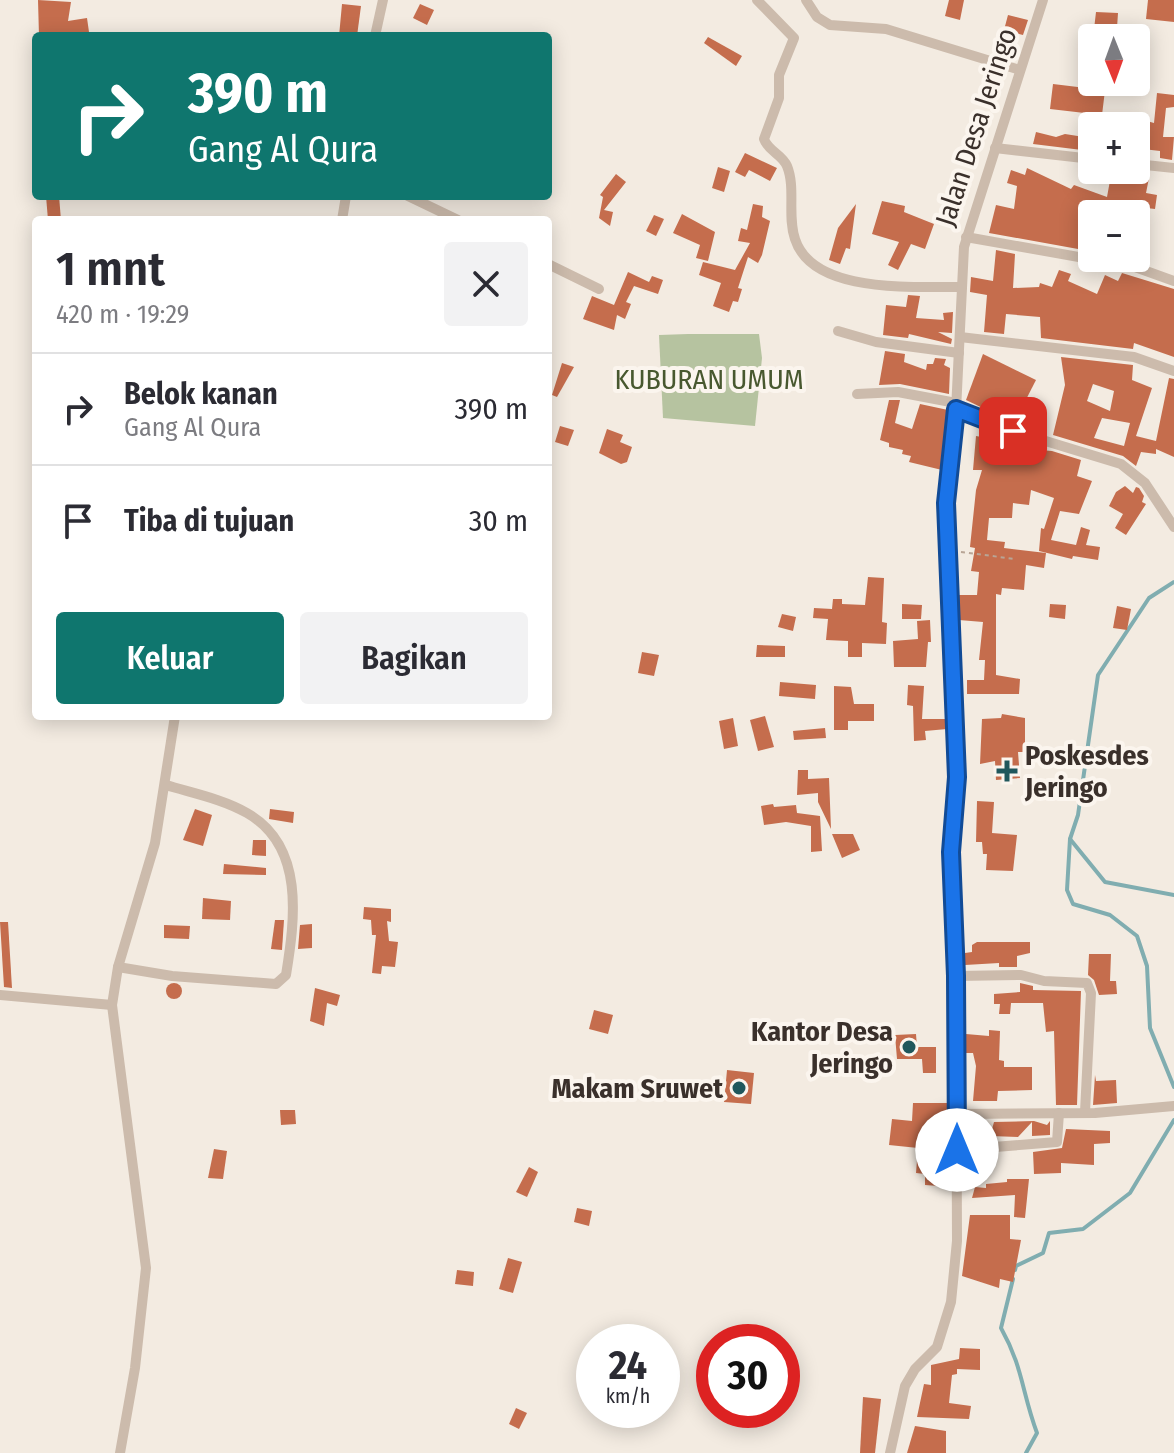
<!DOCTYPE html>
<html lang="id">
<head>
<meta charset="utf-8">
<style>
	:root { --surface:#fff; --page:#f2f2f3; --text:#2b2b33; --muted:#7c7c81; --line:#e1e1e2; --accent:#0f766e }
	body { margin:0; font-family:"Fira Sans Condensed",sans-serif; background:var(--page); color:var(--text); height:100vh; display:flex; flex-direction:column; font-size:30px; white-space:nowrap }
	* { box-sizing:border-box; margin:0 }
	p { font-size:26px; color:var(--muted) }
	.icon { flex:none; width:44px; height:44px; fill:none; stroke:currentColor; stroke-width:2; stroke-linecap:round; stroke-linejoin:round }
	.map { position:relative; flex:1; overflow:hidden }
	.sheet { position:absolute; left:32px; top:216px; width:520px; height:504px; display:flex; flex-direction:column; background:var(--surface); border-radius:8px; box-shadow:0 4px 20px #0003 }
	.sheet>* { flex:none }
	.banner { position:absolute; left:32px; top:32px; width:520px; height:168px; border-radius:8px; box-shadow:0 4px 20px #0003; background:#0f766e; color:#fff; overflow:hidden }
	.needle { width:52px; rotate:179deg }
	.controls { position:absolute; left:1078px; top:24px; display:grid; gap:16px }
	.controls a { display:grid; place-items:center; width:72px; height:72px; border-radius:8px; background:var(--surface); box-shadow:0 4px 20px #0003; font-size:40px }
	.speed { position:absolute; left:576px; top:1324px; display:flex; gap:16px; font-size:40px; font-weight:700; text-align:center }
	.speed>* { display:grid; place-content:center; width:104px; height:104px; border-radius:50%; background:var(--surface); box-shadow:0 4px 20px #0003; line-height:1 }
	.speed small { font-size:20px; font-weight:400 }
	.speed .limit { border:12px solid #d22; background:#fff; color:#111 }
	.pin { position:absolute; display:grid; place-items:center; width:68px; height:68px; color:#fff; margin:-34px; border-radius:16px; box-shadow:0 4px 12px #0006 }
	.me { position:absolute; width:88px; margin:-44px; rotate:0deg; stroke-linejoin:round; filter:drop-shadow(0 0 6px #0008) }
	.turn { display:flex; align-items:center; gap:28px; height:168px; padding:0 24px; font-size:36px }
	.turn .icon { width:104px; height:104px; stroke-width:2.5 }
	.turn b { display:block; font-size:56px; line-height:68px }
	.round { display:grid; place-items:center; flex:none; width:84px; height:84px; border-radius:8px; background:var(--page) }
	.headline { display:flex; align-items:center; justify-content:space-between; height:136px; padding:0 24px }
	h1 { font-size:48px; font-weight:600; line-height:60px }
	.button { display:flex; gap:16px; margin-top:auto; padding:16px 24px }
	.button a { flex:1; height:92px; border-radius:8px; background:var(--accent); color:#fff; font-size:32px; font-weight:600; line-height:92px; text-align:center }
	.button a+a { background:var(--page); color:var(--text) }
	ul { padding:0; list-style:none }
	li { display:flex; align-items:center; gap:24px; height:112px; padding:0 24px; border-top:2px solid var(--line) }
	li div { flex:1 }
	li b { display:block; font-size:30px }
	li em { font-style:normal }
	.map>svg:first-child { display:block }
	.green { fill:#b6c3a0 }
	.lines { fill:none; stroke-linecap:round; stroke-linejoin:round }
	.stream { stroke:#80adb0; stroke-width:4 }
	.building { fill:#c56d4d; fill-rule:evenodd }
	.path { stroke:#b8a596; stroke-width:2; stroke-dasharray:4 4; stroke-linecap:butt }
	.minor { stroke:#ccbbac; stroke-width:10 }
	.route-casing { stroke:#114b97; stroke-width:20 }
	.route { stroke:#1a73e8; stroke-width:14 }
	.poi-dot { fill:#20575c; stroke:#fbf5ee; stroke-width:3 }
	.labels { text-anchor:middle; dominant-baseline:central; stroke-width:8; stroke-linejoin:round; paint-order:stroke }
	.street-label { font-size:28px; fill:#3a302b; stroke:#fbf5ee }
	.park-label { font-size:28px; fill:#48582f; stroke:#fbf5ee }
	.poi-label { font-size:28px; font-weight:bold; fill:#3a302b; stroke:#fbf5ee; text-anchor:end }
</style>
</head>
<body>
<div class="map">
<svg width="1174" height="1453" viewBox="0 0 1174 1453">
	<rect width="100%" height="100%" fill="#f3ebe1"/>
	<!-- green -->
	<polygon class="green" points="688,334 759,334 762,358 755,426 663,418 659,335"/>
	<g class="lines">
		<!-- stream -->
		<g class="stream">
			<polyline points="1174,582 1149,598 1098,675 1078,815 1070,839 1067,890 1073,904 1110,915 1137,936 1147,966 1150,1028 1174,1087"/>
			<polyline points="1070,839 1105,882 1174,895"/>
			<polyline points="1015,1270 1016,1266 1043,1253 1049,1233 1083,1229 1130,1193 1174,1120"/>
			<path d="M1013,1279L1001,1328C1023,1367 1022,1393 1037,1433L1026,1453"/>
		</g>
	</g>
	<!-- building -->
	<g class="building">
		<polygon points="38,0 71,2 68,21 87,18 89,32 39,36"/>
		<polygon points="949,0 964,0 960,20 945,16"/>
		<polygon points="1148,0 1174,0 1174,22 1146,19"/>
		<polygon points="342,4 361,6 357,36 339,36"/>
		<polygon points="420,4 434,10 427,25 413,18"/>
		<polygon points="1096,12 1118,13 1117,28 1113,28 1111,38 1093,38"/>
		<polygon points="1008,15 1028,20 1023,35 1004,30"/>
		<polygon points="708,37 742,56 736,66 704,43"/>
		<polygon points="1087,82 1106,82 1102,115 1050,109 1053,84 1086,88"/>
		<polygon points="1157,93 1174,95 1174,107 1166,108 1163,137 1174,137 1172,160 1160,158 1160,151 1143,149 1144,139 1136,137 1136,118 1154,123"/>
		<polygon points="1036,132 1056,137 1065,134 1084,137 1082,150 1033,144"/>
		<polygon points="745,153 777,168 770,181 749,170 745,177 735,172"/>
		<polygon points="718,167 730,171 724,192 712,188"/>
		<polygon points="1027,168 1071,189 1074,185 1107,197 1111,175 1149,178 1146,193 1157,195 1155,209 1138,207 1138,214 1092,214 1092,223 1088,221 1078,249 989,233 996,205 1014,209 1017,186 1007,183 1011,170 1025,175"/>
		<polygon points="616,174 626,182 604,210 613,212 610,226 599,218 603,197 600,195"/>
		<polygon points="46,196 59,196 61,220 48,220"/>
		<polygon points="882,201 905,206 904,212 934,224 925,249 911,244 898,270 888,265 899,242 872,234"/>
		<polygon points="753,204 763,206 762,217 770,221 762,255 758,263 748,257 738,288 742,289 738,302 733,301 729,312 713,306 721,283 699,275 703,262 735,270 750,243 738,241 741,228 747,230"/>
		<polygon points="856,204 850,249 846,248 840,264 829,260 838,228"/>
		<polygon points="682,214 715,232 708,261 696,258 700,245 673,233"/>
		<polygon points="654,215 664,219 656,236 646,231"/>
		<polygon points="996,250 1015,254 1013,288 1039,287 1040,283 1052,287 1059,270 1071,274 1068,281 1097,294 1105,275 1118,281 1122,273 1174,289 1174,357 1134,343 1133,349 1041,338 1040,317 1006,314 1004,334 984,332 987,295 970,292 971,277 993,281"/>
		<polygon points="628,272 649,282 652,276 663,280 658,294 634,286 626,302 631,304 625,319 617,315 614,330 583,319 592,296 614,305"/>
		<polygon points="908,295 920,296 916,318 944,320 943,313 953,312 952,333 938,332 952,339 951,344 909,334 908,338 883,335 886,305 906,307"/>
		<polygon points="885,351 905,354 904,362 926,370 927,364 933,364 935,358 946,359 944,365 950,368 949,394 900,384 879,385"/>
		<polygon points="983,354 1036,380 1014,423 966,400"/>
		<path d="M1061,357L1133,365L1132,380L1152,388L1136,436L1156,441L1169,378L1174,379V457L1156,449V454L1141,452L1136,466L1123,456L1053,435L1065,385ZM1093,384L1114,391L1110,411L1087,401ZM1102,418L1130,423L1124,446L1094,438Z"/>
		<polygon points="562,363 574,367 557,397 552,395"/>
		<polygon points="889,400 900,400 895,423 912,429 920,404 948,410 942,470 909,462 911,456 902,454 903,450 889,447 889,443 880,440"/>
		<polygon points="560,426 574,430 568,446 555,442"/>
		<polygon points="607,429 623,435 620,442 632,447 627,462 621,464 599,453"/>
		<polygon points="976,436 987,438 986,443 1004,444 1004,447 1052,451 1081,460 1077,476 1092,481 1079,514 1060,511 1051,540 1076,545 1081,527 1090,530 1086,545 1100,547 1098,560 1073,556 1072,559 1039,551 1041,528 1044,529 1054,498 1031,490 1029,505 1013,503 1012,518 989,518 987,540 1005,542 1004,548 1046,553 1044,568 1026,565 1024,590 1002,588 1001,595 996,594 996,675 1020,679 1019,694 967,694 967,680 984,680 985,660 979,660 983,622 959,620 958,595 977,595 979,572 971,571 975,548 970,547 976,490 982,470 973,470"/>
		<polygon points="1125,486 1133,493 1136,487 1139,488 1144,496 1142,502 1146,504 1126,535 1115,528 1123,514 1109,506 1116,492"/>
		<polygon points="868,577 884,578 882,622 887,623 886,644 862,643 862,657 848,657 848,641 826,640 828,619 813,618 814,608 832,609 833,599 842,599 842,604 865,605"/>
		<polygon points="902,604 922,605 921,619 902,619"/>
		<polygon points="1050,604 1066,605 1065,619 1049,617"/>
		<polygon points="1117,606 1131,609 1127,630 1113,628"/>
		<polygon points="782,614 796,617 793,631 778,627"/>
		<polygon points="930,620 931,642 928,642 926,667 894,667 893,641 918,639 917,621"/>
		<polygon points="757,645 785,646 785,657 756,657"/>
		<polygon points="642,652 659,655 654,676 638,673"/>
		<polygon points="780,682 816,685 815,699 779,696"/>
		<polygon points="908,685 924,686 922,719 947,719 947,729 925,731 926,740 914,741 913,706 907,705"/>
		<polygon points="834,686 851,687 854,704 874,704 874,721 848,721 848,730 834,730"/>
		<polygon points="1002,714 1025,718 1025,752 1018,752 1020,778 996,780 995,761 980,764 982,719 1001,718"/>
		<polygon points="765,716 774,747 758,751 750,720"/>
		<polygon points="733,718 738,746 724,749 719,721"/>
		<polygon points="825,728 826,738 794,740 793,731"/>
		<polygon points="798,770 808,770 808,779 829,778 831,829 818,802 818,793 797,795"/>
		<polygon points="977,801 994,802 992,833 1017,835 1013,871 986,870 987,854 983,854 982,842 976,842"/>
		<polygon points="773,804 774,807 796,805 797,813 820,816 822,851 811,852 811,826 786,822 764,825 761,806"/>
		<polygon points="195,809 212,815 203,846 183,840"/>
		<polygon points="270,809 294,812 293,823 269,819"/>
		<polygon points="832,834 853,834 860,850 842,858"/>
		<polygon points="253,840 266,840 266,856 252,855"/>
		<polygon points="224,864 266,868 266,875 223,874"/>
		<polygon points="203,898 231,901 230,920 202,919"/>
		<polygon points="364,907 391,909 391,922 387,921 389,941 398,942 395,967 382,966 381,974 372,973 376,935 372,935 371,920 363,919"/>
		<polygon points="275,920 284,920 282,950 271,949"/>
		<polygon points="0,922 8,922 12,988 4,987"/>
		<polygon points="312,924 312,948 298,949 300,925"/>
		<polygon points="164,925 190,926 189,939 164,938"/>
		<polygon points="977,942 1030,942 1030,953 1017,956 1017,967 999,967 999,963 965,965 965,953 972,952 972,945"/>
		<polygon points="1089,954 1111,954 1110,981 1116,981 1117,994 1099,995 1094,980 1088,975"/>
		<circle cx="174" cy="991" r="8"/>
		<polygon points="1020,983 1033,986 1033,990 1081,991 1077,1105 1056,1105 1054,1031 1046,1032 1043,1003 1011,1003 1010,1014 999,1014 1000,1004 994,1004 994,994 1020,992"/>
		<polygon points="315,988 340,995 337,1006 327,1003 324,1026 310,1021"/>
		<polygon points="594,1010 613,1015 608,1034 589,1029"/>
		<polygon points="989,1030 1000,1031 999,1060 1004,1061 1004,1067 1032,1067 1032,1090 998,1091 997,1101 973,1101 976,1066 973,1053 965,1053 966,1034 989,1036"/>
		<polygon points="916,1034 917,1047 936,1047 936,1073 923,1073 922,1059 897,1059 895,1035"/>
		<polygon points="727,1070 754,1073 751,1104 724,1102"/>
		<polygon points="1095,1075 1096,1081 1116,1080 1117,1103 1093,1105"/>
		<polygon points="913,1103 948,1103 938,1156 942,1156 939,1186 925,1185 925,1174 916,1173 918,1148 889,1145 892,1119 912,1121"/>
		<polygon points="280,1110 295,1110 296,1124 281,1125"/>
		<polygon points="1034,1121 1047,1125 1050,1121 1050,1135 1032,1136 1032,1122 1018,1137 990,1136 994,1122"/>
		<polygon points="1066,1129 1110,1131 1110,1143 1094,1144 1094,1165 1061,1163 1061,1173 1034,1174 1033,1152 1062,1148"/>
		<polygon points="214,1149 227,1151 223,1179 208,1178"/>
		<polygon points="529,1167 538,1172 527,1197 516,1192"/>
		<polygon points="1007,1179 1029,1179 1025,1218 1014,1217 1015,1195 972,1198 975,1187 986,1188 986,1184 1007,1182"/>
		<polygon points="577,1208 592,1211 589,1226 574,1222"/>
		<polygon points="970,1215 1010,1215 1010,1239 1021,1240 1013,1282 1000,1279 999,1288 962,1276"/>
		<polygon points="508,1258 522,1262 513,1293 499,1289"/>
		<polygon points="457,1270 474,1272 473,1286 455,1284"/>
		<polygon points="960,1348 980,1349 980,1370 957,1369 957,1374 952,1375 949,1403 971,1406 969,1419 917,1417 924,1384 931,1385 931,1365 959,1359"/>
		<polygon points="863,1397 881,1399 875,1453 860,1453"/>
		<polygon points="516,1408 527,1413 519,1429 509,1424"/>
		<polygon points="915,1426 946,1431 946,1453 907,1453"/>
	</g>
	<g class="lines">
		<!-- path -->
		<polyline class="path" points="961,552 1015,559"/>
		<!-- minor -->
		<g class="minor">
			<path d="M757,0L794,38L779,75V98L764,139C768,151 782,154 787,166C796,188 787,216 795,239C813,295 916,286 962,287"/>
			<polyline points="806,0 817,17 830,25 886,29 1020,70"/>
			<polyline points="375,36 383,0"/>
			<polyline points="995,148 1092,159"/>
			<polyline points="1136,164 1174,168"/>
			<polyline points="408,196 458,220"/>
			<polyline points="342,220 346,196"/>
			<polyline points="966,237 1135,267 1174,281"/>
			<polyline points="548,264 599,289"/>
			<polyline points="838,331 876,342 959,353"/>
			<polyline points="960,337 1134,357 1174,371"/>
			<polyline points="857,394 898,392 956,403"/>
			<polyline points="956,409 1013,431 1121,464 1145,483 1174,527"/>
			<path d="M118,967L172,976L276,984L286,975C295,919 305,846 247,813C223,799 192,793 166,785"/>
			<polyline points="956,976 1021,975 1044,981 1087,983 1091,993 1085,1112"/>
			<polyline points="0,995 112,1005"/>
			<polyline points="957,1114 1095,1113 1174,1106"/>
			<polyline points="957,1150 1057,1142 1059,1113"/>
			<polyline points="120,1453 135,1368 146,1268 112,1005 118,967 155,843 175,716"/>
			<polyline points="890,1453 905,1386 915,1369 937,1347 951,1302 957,1241 956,976 951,872 957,777 946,503 955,431 964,247 1043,0"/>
		</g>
	</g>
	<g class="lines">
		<defs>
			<polyline id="route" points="957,1150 956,976 951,852 957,777 946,503 956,409 1013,431"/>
		</defs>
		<!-- route casing -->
		<use href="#route" class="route-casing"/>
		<!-- route -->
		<use href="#route" class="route"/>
	</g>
	<!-- markers -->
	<g class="poi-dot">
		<path d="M1003 759h8v8h8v8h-8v8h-8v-8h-8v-8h8z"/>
		<circle cx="909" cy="1047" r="8"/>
		<circle cx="739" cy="1088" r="8"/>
	</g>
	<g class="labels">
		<!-- street labels -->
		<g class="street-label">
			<text transform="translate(976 127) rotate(-72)">Jalan Desa Jeringo</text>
		</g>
		<!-- park labels -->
		<g class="park-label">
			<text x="709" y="379">KUBURAN UMUM</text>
		</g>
		<!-- poi labels -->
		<g class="poi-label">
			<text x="1025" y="755" text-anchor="start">Poskesdes<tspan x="1025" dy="32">Jeringo</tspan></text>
			<text x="893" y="1031">Kantor Desa<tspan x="893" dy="32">Jeringo</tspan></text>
			<text x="723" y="1088">Makam Sruwet</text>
		</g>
	</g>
</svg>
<div class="controls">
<a><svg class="needle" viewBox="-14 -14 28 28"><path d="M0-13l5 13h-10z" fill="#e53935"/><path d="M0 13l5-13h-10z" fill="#7c7c81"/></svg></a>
<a>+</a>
<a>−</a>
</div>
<div class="speed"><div>24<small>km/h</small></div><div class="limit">30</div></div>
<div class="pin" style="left:1013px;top:431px;background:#d93025"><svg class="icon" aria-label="arrive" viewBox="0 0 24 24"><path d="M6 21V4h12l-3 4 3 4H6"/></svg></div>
<svg class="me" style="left:957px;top:1150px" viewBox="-20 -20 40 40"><circle r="19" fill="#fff"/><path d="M0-13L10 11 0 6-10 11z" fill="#1a73e8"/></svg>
<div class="banner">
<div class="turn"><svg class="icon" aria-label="right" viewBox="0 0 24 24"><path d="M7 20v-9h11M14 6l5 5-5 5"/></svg><div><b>390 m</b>Gang Al Qura</div></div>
</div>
<section class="sheet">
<div class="headline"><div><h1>1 mnt</h1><p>420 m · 19:29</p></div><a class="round"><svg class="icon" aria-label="close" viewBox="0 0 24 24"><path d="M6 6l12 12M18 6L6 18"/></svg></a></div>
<ul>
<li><svg class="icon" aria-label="right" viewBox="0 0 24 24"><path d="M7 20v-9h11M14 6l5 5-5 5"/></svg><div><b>Belok kanan</b><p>Gang Al Qura</p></div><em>390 m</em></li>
<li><svg class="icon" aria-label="arrive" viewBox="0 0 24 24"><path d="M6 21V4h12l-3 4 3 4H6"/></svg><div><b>Tiba di tujuan</b></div><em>30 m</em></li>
</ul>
<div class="button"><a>Keluar</a><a>Bagikan</a></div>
</section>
</div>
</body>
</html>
